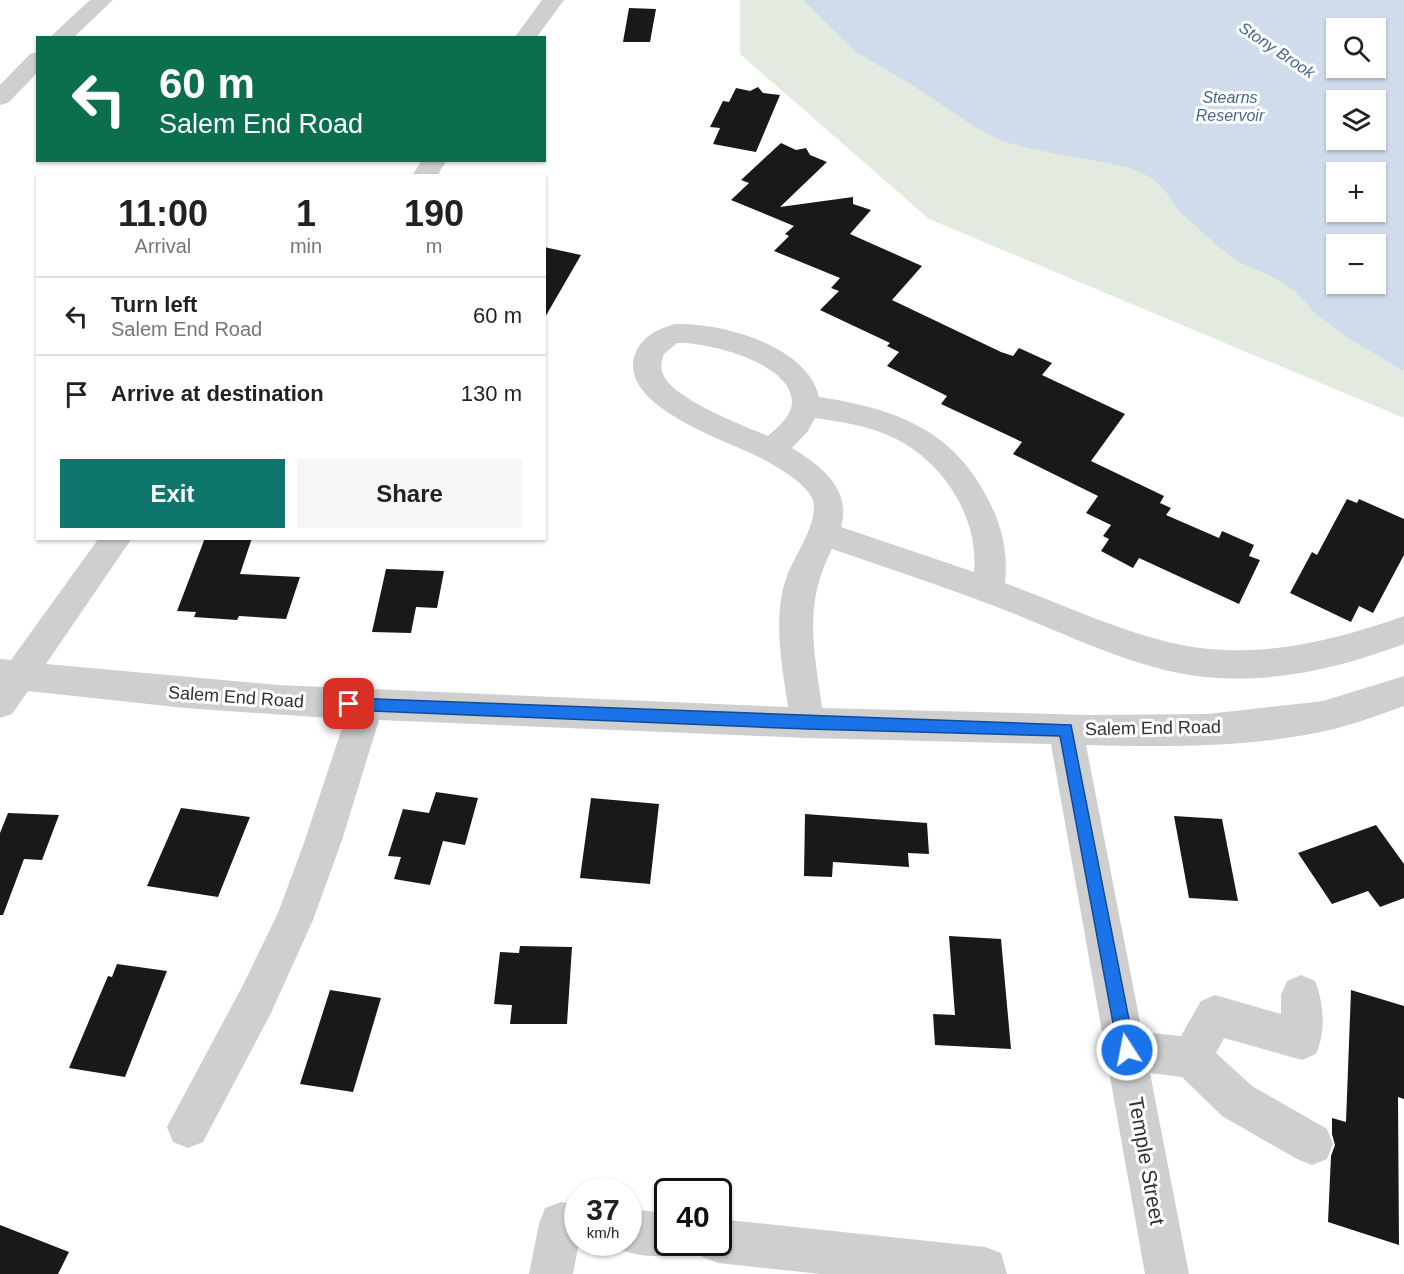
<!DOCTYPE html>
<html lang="en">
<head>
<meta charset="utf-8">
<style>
	:root { --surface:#fff; --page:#f6f6f6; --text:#222; --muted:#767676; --line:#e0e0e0; --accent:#0f766e }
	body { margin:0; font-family:Helvetica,sans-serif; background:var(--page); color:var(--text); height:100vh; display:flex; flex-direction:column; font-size:22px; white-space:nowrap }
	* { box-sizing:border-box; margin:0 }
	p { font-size:20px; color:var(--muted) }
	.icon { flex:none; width:33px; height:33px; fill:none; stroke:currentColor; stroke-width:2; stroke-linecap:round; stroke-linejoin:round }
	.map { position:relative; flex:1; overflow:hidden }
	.drawer { position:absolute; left:36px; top:174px; width:510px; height:366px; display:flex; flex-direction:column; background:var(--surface); border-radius:0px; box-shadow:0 2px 4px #0004 }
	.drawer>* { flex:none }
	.hud { position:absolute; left:36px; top:36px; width:510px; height:126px; border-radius:0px; box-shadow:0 2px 4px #0004; background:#0b6e4f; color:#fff; overflow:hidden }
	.tools { position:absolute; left:1326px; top:18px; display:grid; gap:12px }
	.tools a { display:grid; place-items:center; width:60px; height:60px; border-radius:0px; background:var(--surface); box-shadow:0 2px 4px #0004; font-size:30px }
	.speed { position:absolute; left:564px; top:1178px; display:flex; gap:12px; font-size:30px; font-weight:700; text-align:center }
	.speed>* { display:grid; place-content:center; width:78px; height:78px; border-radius:50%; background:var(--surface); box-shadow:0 2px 4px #0004; line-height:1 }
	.speed small { font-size:15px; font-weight:400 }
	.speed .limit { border:3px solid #111; border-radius:9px; background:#fff; color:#111 }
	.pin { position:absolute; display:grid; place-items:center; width:51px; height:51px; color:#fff; margin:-26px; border-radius:12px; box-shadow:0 3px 9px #0006 }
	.me { position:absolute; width:66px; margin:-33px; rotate:349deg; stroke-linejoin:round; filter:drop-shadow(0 0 4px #0008) }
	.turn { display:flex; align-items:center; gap:21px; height:126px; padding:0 24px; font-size:27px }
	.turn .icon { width:78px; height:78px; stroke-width:2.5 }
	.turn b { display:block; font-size:42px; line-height:51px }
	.eta { display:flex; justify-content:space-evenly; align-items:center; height:102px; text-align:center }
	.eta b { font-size:36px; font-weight:800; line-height:42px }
	.action { display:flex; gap:12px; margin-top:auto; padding:12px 24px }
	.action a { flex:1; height:69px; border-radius:0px; background:var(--accent); color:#fff; font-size:24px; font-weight:800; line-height:69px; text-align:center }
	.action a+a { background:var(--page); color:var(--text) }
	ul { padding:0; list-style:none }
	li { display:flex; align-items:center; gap:18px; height:78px; padding:0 24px; border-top:2px solid var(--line) }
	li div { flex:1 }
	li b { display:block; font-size:22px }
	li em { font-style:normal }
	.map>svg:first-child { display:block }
	.green { fill:#e3eadf; fill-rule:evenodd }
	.water { fill:#d0dceb; fill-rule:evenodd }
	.building { fill:#191919 }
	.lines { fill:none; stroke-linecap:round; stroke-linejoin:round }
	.minor { fill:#cfcfcf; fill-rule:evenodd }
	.route { fill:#1a73e8; stroke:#114b97; stroke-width:1.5 }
	.labels { text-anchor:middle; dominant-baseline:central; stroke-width:6; stroke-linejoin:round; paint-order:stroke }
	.far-water-label { font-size:16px; font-style:italic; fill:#46678e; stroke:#fff }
	.street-label { font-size:18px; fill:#323232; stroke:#fff }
	.near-street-label { font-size:21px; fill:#323232; stroke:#fff }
</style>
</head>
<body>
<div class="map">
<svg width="1404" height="1274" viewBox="0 0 1404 1274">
	<rect width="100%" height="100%" fill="#fff"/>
	<!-- green -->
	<path class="green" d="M740,0H1404V418L929,219L740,54ZM1336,28H1376V68H1336ZM1336,100H1376V140H1336ZM1336,172H1376V212H1336ZM1336,244H1376V284H1336Z"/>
	<!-- water -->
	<path class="water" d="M803,0H1404V371L1348,338L1316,314L1295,291L1269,275L1241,263L1219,247L1179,211L1166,192L1152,178L1128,167L1031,149L1002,141L975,127L909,83L856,52ZM1336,28H1376V68H1336ZM1336,100H1376V140H1336ZM1336,172H1376V212H1336ZM1336,244H1376V284H1336Z"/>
	<!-- building -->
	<g class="building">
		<polygon points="629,8 656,9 650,42 623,42"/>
		<polygon points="758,87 763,93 780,95 756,152 713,144 720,128 710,127 723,101 729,102 736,88 750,91"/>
		<polygon points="781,143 796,150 806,148 810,155 827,162 780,207 853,197 853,204 871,210 850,234 922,266 892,300 1001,352 1013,356 1019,348 1052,363 1042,375 1125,414 1091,461 1164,496 1160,503 1171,508 1166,515 1219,538 1222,531 1254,545 1249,556 1260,560 1239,604 1139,558 1133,568 1101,551 1109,539 1103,536 1111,525 1086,513 1098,496 1013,454 1022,442 941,404 947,396 887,366 899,352 887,346 890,343 820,310 839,291 831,288 840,278 774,251 789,236 785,234 794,226 731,200 749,183 741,180"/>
		<polygon points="544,247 581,255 544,319"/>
		<polygon points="1347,499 1357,503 1359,499 1404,519 1404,555 1373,613 1359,606 1351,622 1290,593 1312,552 1317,555"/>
		<polygon points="205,538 252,538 240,574 300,577 286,619 239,616 237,620 194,617 196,612 177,611"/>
		<polygon points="386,569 444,571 437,608 416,607 411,633 372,632"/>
		<polygon points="436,792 478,798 465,845 443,841 430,885 394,879 401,857 388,856 403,809 429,813"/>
		<polygon points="591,798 659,804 650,884 580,878"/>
		<polygon points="181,808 250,817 218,897 147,886"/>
		<polygon points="8,813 59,815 42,860 24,859 3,915 0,915 0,833"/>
		<polygon points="805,814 927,823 929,854 908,853 909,867 833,862 832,877 804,876"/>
		<polygon points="1174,816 1222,819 1238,901 1189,898"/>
		<polygon points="1376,825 1404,864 1404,898 1380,907 1368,891 1332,904 1298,853"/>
		<polygon points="949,936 1001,939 1011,1049 935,1045 933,1014 955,1015"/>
		<polygon points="520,946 572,947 567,1024 510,1024 512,1005 494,1004 500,952 519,953"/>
		<polygon points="117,964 167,971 125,1077 69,1068 108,976 112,977"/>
		<polygon points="330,990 381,998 353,1092 300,1084"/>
		<polygon points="1351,990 1404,1006 1404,1099 1398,1097 1399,1245 1328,1222 1331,1156 1335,1145 1332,1134 1332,1118 1346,1122"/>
		<polygon points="0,1225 69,1252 58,1274 0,1274"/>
	</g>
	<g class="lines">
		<!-- minor -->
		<g class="minor">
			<polygon points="90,0 113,0 73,38 49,38"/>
			<polygon points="542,0 564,0 536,38 514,38"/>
			<polygon points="38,52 38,72 8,103 0,105 0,85 30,54"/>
			<polygon points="422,160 447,160 437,176 412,176"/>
			<path d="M675,324C721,322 808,346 819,397C896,409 954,429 990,503C1003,529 1008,554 1005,583C1059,603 1112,628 1168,642C1248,662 1328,643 1404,616V644C1345,666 1282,682 1218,678C1147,674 1080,640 1015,614C955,590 893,570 832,549C803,605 814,648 822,708L1090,715L1207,714L1323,701L1404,676V706C1381,714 1358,723 1334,729C1254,748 1168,747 1086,745L1142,1032L1181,1036L1201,1001L1215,995L1281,1014V995L1287,981L1301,975L1315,981C1324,1003 1326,1032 1316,1054L1302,1060L1224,1038L1216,1053L1252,1086L1327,1129L1333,1144L1327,1159L1312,1165L1297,1159L1222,1116L1182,1077L1150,1073L1189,1274H1145L1051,744L807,738L379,720L342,840L313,920L271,1013L203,1142L188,1148L173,1142L167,1127L243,985L278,913L305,840L345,719L185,708L28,691L12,714L0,718V659L11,660L99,538H132L46,664L278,685L788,707C782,665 772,617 787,576C794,556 823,517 811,496C801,480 777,467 761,458C728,441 613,405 636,352C644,335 658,329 675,324ZM677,343C708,342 793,363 792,403C791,417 777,428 768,436C744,426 674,399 664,376C660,369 661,361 664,354ZM815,418C843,422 871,426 896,439C944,463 979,518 974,572L841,527C852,489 821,466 792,448L808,431Z"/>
			<polygon points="561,1202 578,1204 578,1242 592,1242 578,1248 573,1274 529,1274 539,1224 545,1208"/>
			<path d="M628,1209L668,1213V1242H687L684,1251C661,1260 635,1256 612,1247L611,1242H628Z"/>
			<polygon points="718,1219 985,1247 1001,1253 1007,1274 821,1274 718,1263 702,1257 696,1242 718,1242"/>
		</g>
	</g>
	<!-- route -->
	<polygon class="route" points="349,698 1071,725 1135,1050 1133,1056 1127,1059 1121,1056 1118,1050 1060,736 807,729 349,710 344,709 342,704 344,700"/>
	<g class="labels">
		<!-- far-water labels -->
		<g class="far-water-label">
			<text transform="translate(1277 50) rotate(34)">Stony Brook</text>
			<text x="1230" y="97">Stearns<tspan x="1230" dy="18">Reservoir</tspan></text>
		</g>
		<!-- street labels -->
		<g class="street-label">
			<text transform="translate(236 697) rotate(4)">Salem End Road</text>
			<text transform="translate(1153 728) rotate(-1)">Salem End Road</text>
		</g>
		<!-- near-street labels -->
		<g class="near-street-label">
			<text transform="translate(1147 1161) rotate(80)">Temple Street</text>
		</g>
	</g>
</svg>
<div class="tools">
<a><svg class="icon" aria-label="search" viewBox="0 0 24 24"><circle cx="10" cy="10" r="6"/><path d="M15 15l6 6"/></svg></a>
<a><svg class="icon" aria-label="layers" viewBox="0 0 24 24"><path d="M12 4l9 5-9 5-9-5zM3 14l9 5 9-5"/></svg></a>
<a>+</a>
<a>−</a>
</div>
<div class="speed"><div>37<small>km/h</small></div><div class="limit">40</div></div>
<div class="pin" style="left:349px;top:704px;background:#d93025"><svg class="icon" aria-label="arrive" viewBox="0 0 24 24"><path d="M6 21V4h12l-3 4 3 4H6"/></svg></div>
<svg class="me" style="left:1127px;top:1050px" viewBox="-20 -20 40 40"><circle r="17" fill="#1a73e8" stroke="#fff" stroke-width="3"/><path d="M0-11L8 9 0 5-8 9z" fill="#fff"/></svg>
<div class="hud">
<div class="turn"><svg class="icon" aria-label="left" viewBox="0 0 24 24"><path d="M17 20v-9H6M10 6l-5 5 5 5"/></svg><div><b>60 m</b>Salem End Road</div></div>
</div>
<section class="drawer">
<div class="eta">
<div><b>11:00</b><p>Arrival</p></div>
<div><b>1</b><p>min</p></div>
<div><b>190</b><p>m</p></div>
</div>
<ul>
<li><svg class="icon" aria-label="left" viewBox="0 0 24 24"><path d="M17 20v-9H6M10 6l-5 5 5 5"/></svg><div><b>Turn left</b><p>Salem End Road</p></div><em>60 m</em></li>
<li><svg class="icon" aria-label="arrive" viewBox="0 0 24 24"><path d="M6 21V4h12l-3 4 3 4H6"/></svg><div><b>Arrive at destination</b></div><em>130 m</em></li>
</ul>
<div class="action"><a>Exit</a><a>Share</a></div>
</section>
</div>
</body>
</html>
